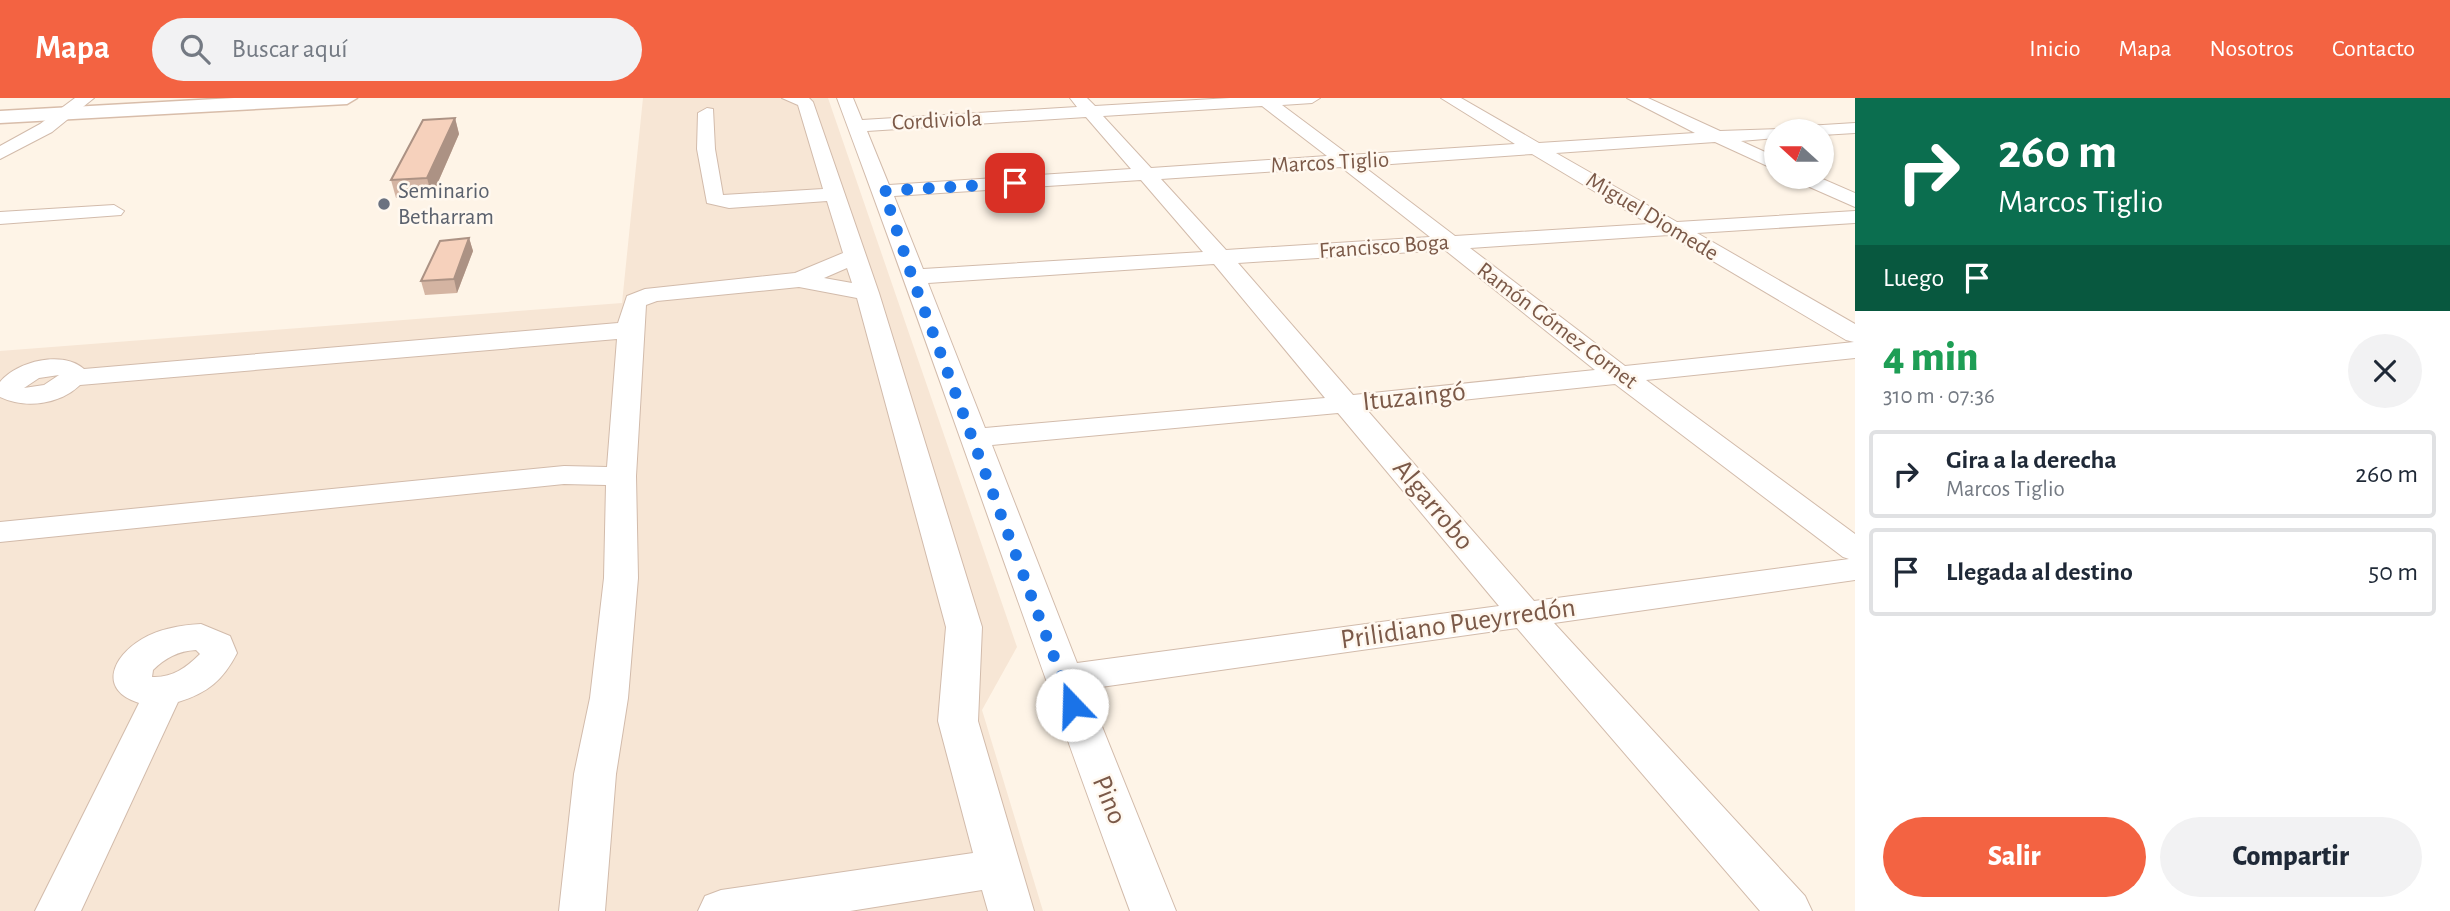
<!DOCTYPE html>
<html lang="es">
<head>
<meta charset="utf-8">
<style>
	:root { --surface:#fff; --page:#f2f2f3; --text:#1f2937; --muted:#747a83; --line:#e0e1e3; --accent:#f36342 }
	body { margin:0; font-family:"Alegreya Sans",sans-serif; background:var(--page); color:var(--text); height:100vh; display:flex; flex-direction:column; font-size:26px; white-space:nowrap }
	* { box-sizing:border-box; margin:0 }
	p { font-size:23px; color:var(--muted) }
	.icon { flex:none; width:38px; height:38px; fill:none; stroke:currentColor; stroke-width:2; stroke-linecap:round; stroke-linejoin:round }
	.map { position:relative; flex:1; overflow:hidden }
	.panel { display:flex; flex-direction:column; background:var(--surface); width:595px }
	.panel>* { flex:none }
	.hud { background:#0b6e4f; color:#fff; overflow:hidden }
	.needle { width:46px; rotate:291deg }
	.controls { position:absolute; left:1764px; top:21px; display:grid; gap:14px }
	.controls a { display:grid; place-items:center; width:70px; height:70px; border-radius:50%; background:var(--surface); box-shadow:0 2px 5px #0004; font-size:35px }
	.pin { position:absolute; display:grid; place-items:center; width:60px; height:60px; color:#fff; margin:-30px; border-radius:14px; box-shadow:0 4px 10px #0006 }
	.me { position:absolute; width:77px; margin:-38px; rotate:339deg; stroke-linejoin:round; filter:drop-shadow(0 0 5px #0008) }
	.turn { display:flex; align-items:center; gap:24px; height:147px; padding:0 28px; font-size:32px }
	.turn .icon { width:91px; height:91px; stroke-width:2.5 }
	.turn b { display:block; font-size:49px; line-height:60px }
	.then { display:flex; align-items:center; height:66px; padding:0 28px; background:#0003; gap:14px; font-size:26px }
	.round { display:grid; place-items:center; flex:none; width:74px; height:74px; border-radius:37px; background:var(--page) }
	.overview { display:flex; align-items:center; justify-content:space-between; height:119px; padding:0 28px }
	h1 { font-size:42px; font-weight:800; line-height:52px; color:#1e9e55 }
	.cta { display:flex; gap:14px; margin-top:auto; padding:14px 28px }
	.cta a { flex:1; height:80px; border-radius:42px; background:var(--accent); color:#fff; font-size:28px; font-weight:800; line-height:80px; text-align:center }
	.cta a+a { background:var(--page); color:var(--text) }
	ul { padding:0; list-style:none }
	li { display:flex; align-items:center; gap:21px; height:88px; margin:0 14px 10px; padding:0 14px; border:4px solid var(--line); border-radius:7px }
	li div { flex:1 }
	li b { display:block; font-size:26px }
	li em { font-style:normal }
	header { display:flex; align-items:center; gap:42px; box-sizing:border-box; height:98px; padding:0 35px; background:var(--accent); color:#fff }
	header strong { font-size:33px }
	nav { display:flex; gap:38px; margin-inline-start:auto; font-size:24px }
	.search { width:490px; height:63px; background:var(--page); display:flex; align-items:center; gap:18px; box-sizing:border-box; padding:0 24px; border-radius:38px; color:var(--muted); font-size:26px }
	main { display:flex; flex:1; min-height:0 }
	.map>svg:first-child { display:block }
	.residential { fill:#f7e6d5 }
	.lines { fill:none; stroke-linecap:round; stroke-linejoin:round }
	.street-casing { stroke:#d2bbab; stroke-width:2 }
	.secondary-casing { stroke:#d8bdaa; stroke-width:3 }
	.street { fill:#fff; fill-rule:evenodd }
	.secondary { fill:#fff; fill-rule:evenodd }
	.wall { fill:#d4b4a2 }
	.shaded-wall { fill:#ac9284 }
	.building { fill:#f6d1bc; stroke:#ac9284; stroke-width:2 }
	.route { stroke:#1a73e8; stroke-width:12; stroke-dasharray:0 21.6 }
	.worship-dot { fill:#6b7280; stroke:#fff8ef; stroke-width:2.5 }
	.labels { text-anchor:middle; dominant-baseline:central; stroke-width:5; stroke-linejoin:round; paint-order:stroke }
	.far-street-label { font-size:23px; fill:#7b5948; stroke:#fff8ef }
	.far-worship-label { font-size:23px; fill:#5b616d; stroke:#fff8ef; text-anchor:start }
	.street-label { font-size:28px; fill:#7b5948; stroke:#fff8ef }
</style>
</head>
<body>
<header>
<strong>Mapa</strong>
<div class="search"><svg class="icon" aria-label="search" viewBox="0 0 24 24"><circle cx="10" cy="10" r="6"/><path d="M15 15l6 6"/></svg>Buscar aquí</div>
<nav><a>Inicio</a><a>Mapa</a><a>Nosotros</a><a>Contacto</a></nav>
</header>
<main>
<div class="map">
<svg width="1855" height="813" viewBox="0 0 1855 813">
	<rect width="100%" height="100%" fill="#fef4e7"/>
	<!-- residential -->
	<polygon class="residential" points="643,0 828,0 1017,549 982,612 1043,813 0,813 0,253 622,205"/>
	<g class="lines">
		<defs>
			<g id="street">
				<polygon points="75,0 94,0 52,34 0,61 0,48 40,26"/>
				<path d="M782,0H809L813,4L879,195L982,529L978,623L1034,813H988L982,792L850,813H698L705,798L721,792L973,755L938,623L946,529L857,200L799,189L657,203L646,207L636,378L638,480L628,600L616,676L605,813H559L574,676L590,600L604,480L606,387L564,386L0,444V424L564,368L607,369L617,241L80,287C59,307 25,311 0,299V284C17,263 63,252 84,271L618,225L627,198L645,191L795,175L843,155L827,103L729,110L707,105L697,51L698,15L707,10L713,11L715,51L723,97L823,91L798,7ZM847,170L852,185L824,180ZM59,277L44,287L24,290L39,280Z"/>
				<path d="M837,0H853L862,22L1077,9L1070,0H1087L1095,8L1230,0H1320L1312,5L1282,7L1349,57L1515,46L1441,0H1461L1539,45L1695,35L1627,0H1648L1720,33L1782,31L1784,33H1776V40L1741,43L1776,59V72L1715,44L1556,55L1677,124L1855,113V125L1697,135L1855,226V260L1646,282L1855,436V482L1554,525L1805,798L1812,813H1760L1517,530L1087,591L1176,813H1130C1029,541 938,270 837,0ZM1262,8L1327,58L1151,70L1103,18ZM1086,19L1131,71L889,87L867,33ZM1532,56L1649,126L1455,138L1363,68ZM1341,69L1430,139L1226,152L1161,81ZM1141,82L1203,154L923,171L894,98ZM1669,137L1846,242L1854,244L1625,268L1470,150ZM1445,152L1595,272L1353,297L1238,165ZM1214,166L1325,300L985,330L928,185ZM1615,286L1843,459L1849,461L1534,503L1367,312ZM1338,315L1499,508L1077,565L992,347Z"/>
				<polygon points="1855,25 1855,35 1822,37 1822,33 1798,33 1807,28"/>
				<polygon points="1793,79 1818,79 1855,95 1855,109 1796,83"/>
				<polygon points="114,107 124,113 121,117 0,126 0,114"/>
				<path d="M201,526L230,538L237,555C223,582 208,595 178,604L81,813H35L139,605C98,592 112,559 142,541C159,531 181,527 201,526ZM196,552L200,556C186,570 172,580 152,579L153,572C165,560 178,553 196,552Z"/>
			</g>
			<polygon id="secondary" points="234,0 357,0 347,6 0,25 0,13"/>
		</defs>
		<!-- street casing -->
		<use href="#street" class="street-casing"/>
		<!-- secondary casing -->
		<use href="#secondary" class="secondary-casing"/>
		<!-- street -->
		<use href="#street" class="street"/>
		<!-- secondary -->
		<use href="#secondary" class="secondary"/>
	</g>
	<!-- wall -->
	<g class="wall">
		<polygon points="455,20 459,36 432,98 396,100 391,82"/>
		<polygon points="469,140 473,153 457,195 425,197 421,183"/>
	</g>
	<!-- shaded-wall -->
	<g class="shaded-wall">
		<polygon points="455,20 459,36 432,98 427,80"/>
		<polygon points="469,140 473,153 457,195 454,181"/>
	</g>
	<!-- building -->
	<g class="building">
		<polygon points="455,20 427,80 391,82 423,22"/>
		<polygon points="469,140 454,181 421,183 440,143"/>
	</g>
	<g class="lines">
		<!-- route -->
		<polyline class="route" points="1015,85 884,93 912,179 1072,607"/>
	</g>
	<!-- markers -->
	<circle class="worship-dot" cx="384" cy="106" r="7"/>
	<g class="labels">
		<!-- far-street labels -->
		<g class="far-street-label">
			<text transform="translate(937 23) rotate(-3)">Cordiviola</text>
			<text transform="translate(1330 65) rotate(-3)">Marcos Tiglio</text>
			<text transform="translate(1652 119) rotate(31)">Miguel Diomede</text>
			<text transform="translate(1384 149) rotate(-4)">Francisco Boga</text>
			<text transform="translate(1557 228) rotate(37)">Ramón Gómez Cornet</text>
		</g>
		<!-- far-worship labels -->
		<g class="far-worship-label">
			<text x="398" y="93">Seminario<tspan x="398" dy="26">Betharram</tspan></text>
		</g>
		<!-- street labels -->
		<g class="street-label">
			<text transform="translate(1414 299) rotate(-6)">Ituzaingó</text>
			<text transform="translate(1433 407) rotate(50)">Algarrobo</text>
			<text transform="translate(1458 526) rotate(-8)">Prilidiano Pueyrredón</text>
			<text transform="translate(1109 702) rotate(68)">Pino</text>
		</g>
	</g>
</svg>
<div class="controls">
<a><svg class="needle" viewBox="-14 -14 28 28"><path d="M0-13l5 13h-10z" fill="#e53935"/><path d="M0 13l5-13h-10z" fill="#747a83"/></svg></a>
</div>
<div class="pin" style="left:1015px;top:85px;background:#d93025"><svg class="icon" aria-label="arrive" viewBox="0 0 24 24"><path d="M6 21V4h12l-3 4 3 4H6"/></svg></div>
<svg class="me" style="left:1072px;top:607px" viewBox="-20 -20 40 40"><circle r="19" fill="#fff"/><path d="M0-13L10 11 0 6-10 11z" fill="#1a73e8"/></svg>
</div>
<section class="panel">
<div class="hud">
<div class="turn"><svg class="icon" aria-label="right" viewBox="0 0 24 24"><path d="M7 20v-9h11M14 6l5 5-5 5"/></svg><div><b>260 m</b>Marcos Tiglio</div></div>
<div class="then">Luego<svg class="icon" aria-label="arrive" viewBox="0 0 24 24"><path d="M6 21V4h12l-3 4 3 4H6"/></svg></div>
</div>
<div class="overview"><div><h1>4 min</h1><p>310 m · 07:36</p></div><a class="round"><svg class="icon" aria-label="close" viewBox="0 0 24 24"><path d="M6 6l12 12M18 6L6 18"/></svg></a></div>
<ul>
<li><svg class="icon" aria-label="right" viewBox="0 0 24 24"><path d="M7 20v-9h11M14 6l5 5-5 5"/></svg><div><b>Gira a la derecha</b><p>Marcos Tiglio</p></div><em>260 m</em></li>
<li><svg class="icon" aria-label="arrive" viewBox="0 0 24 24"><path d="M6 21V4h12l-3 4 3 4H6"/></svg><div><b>Llegada al destino</b></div><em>50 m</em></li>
</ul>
<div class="cta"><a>Salir</a><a>Compartir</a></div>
</section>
</main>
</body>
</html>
